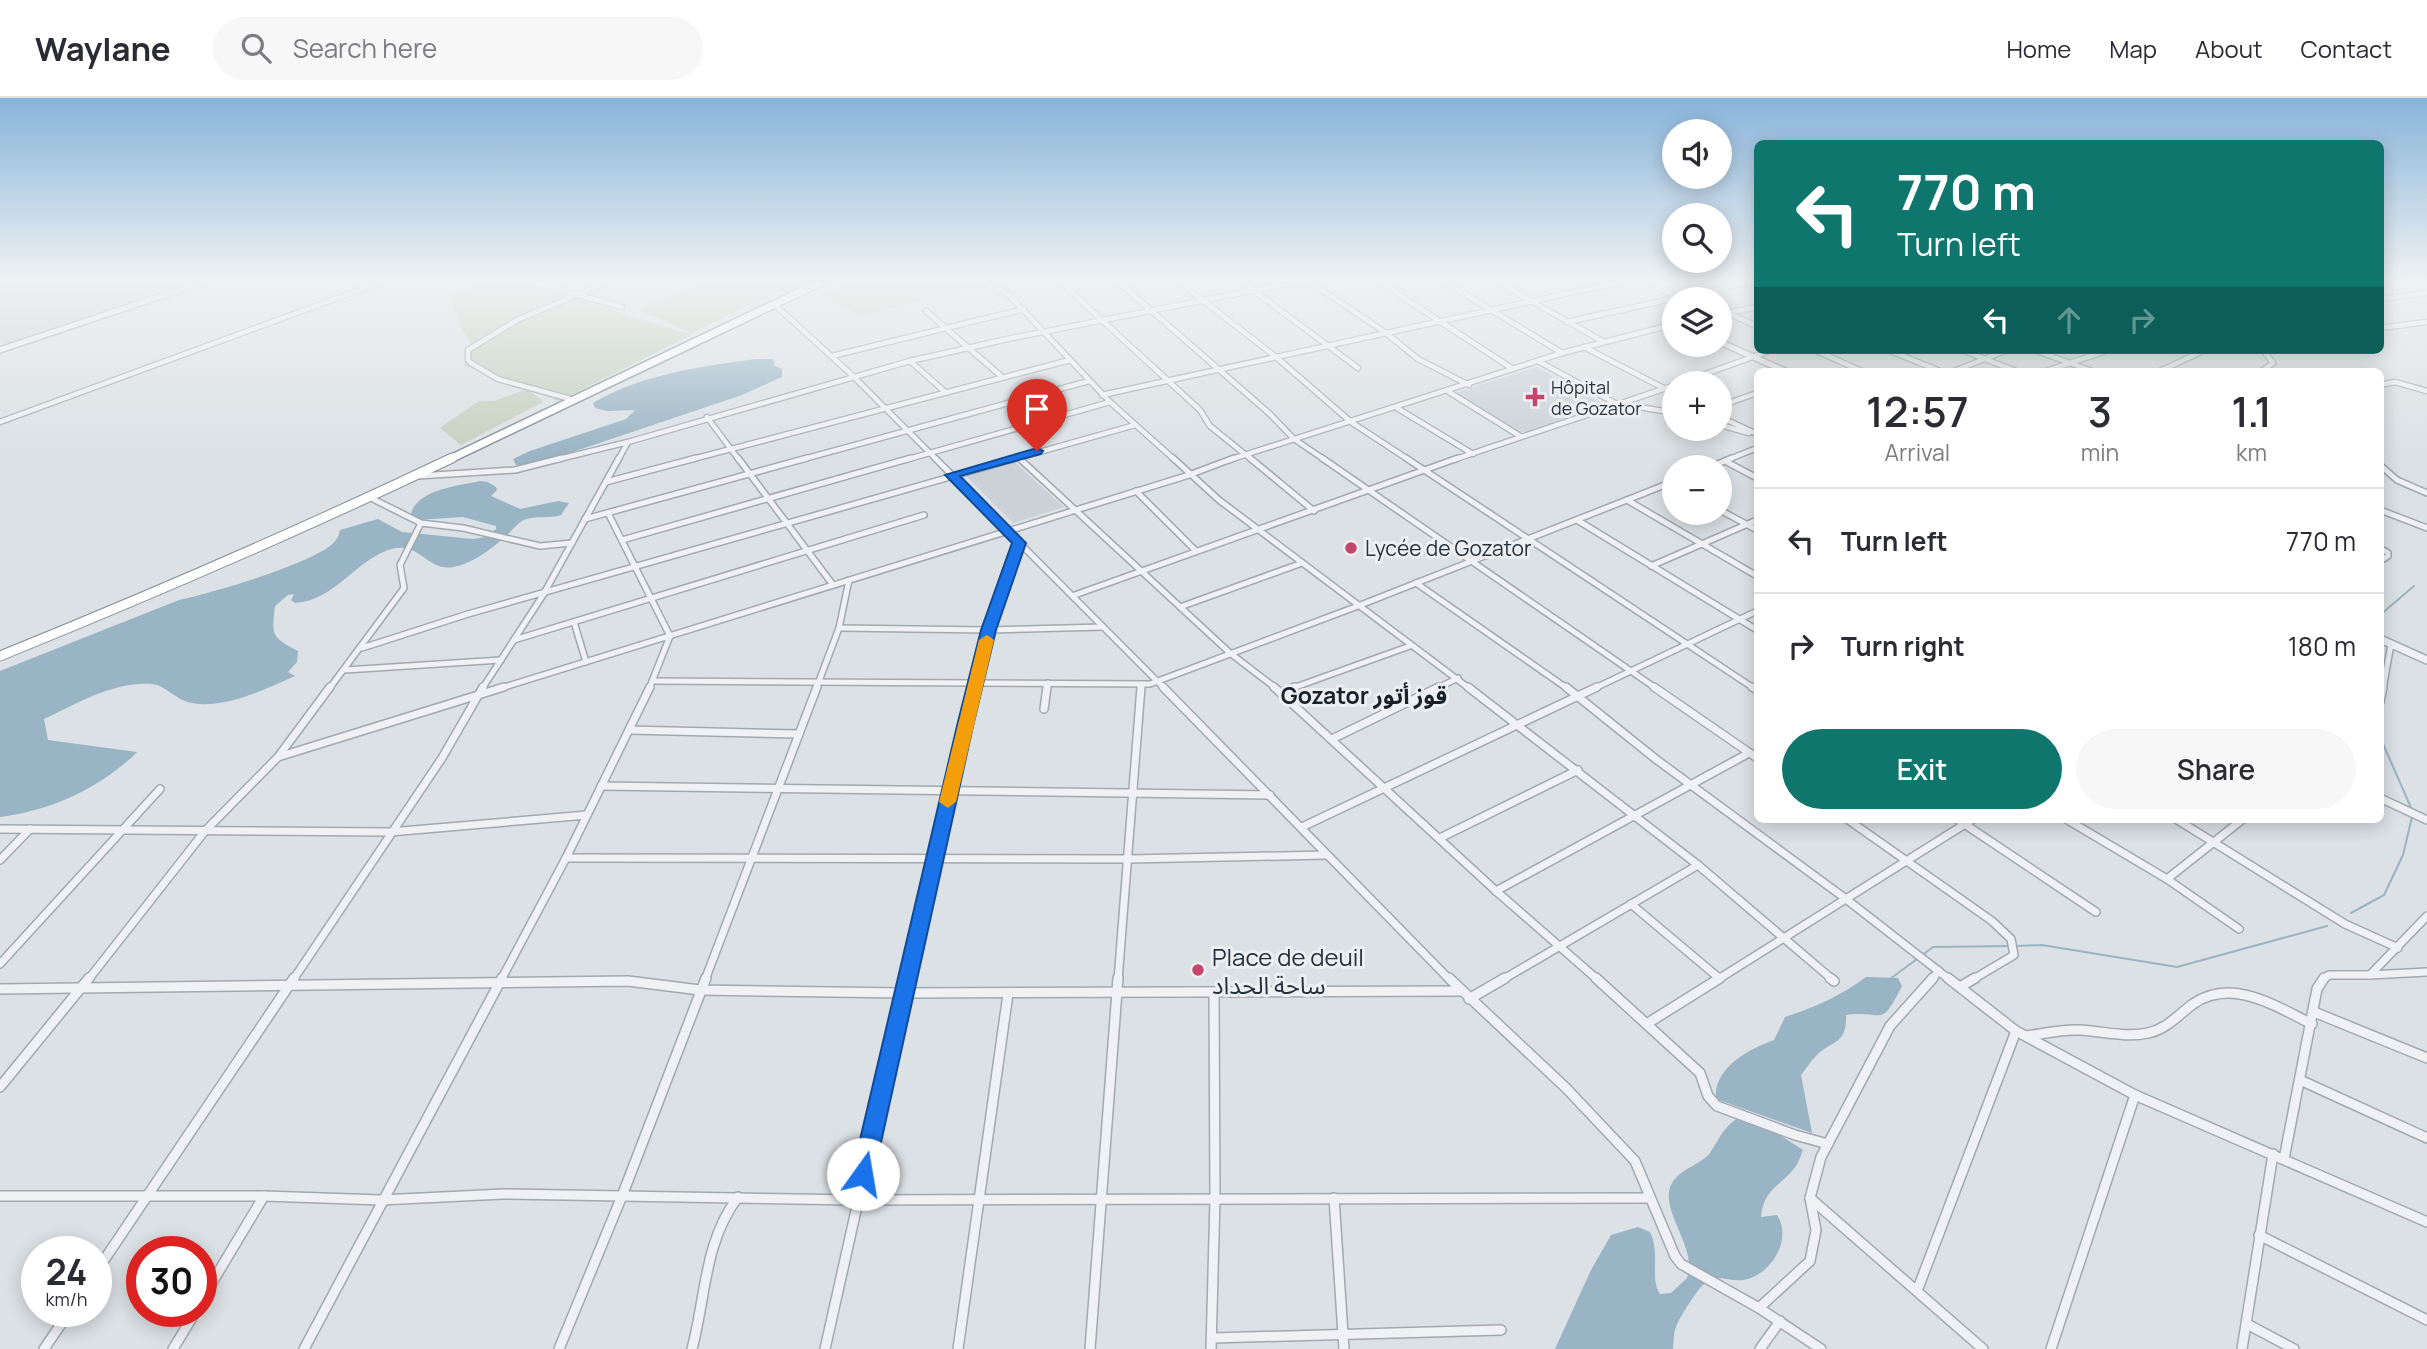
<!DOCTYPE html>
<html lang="en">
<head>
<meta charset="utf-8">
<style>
	:root { --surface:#fff; --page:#f7f7f7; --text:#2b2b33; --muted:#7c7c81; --line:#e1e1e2; --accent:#0f766e }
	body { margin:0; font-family:Manrope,"Noto Sans Arabic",sans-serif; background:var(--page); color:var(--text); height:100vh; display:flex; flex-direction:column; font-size:26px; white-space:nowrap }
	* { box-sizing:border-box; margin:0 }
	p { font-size:23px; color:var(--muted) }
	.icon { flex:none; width:38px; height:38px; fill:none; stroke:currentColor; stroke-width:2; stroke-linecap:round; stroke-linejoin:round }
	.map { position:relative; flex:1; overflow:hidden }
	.drawer { position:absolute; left:1754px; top:270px; width:630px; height:455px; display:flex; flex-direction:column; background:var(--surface); border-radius:10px; box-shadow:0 4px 18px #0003 }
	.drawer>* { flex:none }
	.guide { position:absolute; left:1754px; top:42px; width:630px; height:214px; border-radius:10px; box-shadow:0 4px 18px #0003; background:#0f766e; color:#fff; overflow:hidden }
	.tools { position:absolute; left:1662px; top:21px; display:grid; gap:14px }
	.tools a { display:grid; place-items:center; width:70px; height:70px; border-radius:50%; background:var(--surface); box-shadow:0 4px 18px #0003; font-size:35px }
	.speed { position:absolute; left:21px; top:1138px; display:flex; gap:14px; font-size:35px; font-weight:700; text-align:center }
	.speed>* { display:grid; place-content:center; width:91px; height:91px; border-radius:50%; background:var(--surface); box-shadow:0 4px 18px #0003; line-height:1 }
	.speed small { font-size:18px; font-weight:400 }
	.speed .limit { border:10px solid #d22; background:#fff; color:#111 }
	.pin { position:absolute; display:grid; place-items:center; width:60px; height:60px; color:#fff; margin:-72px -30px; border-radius:50% 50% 50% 0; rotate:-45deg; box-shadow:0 0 7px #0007 }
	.pin .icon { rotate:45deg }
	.me { position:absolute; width:77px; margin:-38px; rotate:13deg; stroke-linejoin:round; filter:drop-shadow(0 0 5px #0008) }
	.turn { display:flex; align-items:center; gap:24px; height:147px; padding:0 28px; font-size:32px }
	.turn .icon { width:91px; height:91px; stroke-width:2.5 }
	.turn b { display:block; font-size:49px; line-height:60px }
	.lanes { display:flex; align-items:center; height:66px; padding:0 28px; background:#0003; justify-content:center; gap:35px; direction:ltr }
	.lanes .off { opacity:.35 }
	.eta { display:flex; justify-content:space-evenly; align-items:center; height:119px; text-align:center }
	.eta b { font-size:42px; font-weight:600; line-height:49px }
	.primary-button { display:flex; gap:14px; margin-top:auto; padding:14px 28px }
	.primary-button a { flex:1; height:80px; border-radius:42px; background:var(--accent); color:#fff; font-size:28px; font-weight:600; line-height:80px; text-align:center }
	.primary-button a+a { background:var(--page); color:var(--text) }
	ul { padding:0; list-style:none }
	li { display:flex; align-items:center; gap:21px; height:105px; padding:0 28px; border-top:2px solid var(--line) }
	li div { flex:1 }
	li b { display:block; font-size:26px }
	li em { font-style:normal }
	header { display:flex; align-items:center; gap:42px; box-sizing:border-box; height:98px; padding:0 35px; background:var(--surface); border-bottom:2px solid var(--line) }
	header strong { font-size:33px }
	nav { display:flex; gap:38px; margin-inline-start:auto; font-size:24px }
	.search { width:490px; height:63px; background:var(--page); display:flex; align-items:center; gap:18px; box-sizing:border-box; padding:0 24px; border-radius:38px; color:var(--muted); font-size:26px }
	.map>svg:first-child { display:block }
	.built { fill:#cbd1d7 }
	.green { fill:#c5cfbe }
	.water { fill:#99b4c4 }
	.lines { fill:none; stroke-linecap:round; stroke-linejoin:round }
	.stream { stroke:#99b4c4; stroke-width:2 }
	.minor-far3-casing { stroke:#a2a9af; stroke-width:7 }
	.minor-far2-casing { stroke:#a2a9af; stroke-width:8 }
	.minor-far1-casing { stroke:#a2a9af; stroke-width:10 }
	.minor-casing { stroke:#a2a9af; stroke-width:12 }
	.tertiary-far1-casing { stroke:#a2a9af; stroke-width:8 }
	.tertiary-casing { stroke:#a2a9af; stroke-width:10 }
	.trunk-far1-casing { stroke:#85919b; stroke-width:10 }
	.trunk-casing { stroke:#85919b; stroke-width:11 }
	.minor-far3 { stroke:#eff1f4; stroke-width:4.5 }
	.minor-far2 { stroke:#eff1f4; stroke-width:5 }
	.minor-far1 { stroke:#eff1f4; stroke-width:7 }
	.minor { stroke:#eff1f4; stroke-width:9 }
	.tertiary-far1 { stroke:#eff1f4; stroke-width:5 }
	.tertiary { stroke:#eff1f4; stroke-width:7 }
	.trunk-far1 { stroke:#fff; stroke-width:7 }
	.trunk { stroke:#fff; stroke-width:9 }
	.route { fill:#1a73e8; stroke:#114b97; stroke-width:2 }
	.slow { fill:#f59e0b }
	.poi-dot { fill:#c4476b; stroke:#ecf0f3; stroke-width:2.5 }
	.labels { text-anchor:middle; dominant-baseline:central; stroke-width:6; stroke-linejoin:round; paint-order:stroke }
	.far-poi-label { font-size:18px; fill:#27313b; stroke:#ecf0f3; text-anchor:start }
	.poi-label { font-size:21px; fill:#27313b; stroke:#ecf0f3; text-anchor:start }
	.neighbourhood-label { font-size:23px; font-weight:bold; fill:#19222b; stroke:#ecf0f3 }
	.near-poi-label { font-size:24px; fill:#27313b; stroke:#ecf0f3; text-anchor:start }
</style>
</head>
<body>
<header>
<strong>Waylane</strong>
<div class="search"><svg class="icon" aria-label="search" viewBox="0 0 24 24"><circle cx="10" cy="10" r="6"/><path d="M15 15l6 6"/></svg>Search here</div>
<nav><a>Home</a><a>Map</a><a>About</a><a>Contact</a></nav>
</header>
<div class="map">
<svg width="2427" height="1251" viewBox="0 0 2427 1251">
	<rect width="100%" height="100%" fill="#dce1e5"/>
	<!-- built -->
	<g class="built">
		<polygon points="0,181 202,181 6,246 0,244"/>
		<polygon points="1537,269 1605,307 1513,337 1455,295"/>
		<polygon points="1014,364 1064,409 1013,425 966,378"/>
	</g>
	<!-- green -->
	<g class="green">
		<polygon points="496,181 513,181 691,237 559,303 528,291 543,304 461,347 440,330 479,303 494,303 527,291 464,267 470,244 459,228 459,220 452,210 452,197"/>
		<polygon points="716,181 804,181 692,235 637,212"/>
		<polygon points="853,181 974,181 973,189 976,189 861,218 822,200"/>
	</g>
	<!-- water -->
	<g class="water">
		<path d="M755,261H773L775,268L782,271V279L742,297L537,366L516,367L513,361L530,353L626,321L635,312L607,313L595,310L593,305C642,276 699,269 755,261Z"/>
		<path d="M480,383L488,384L496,389L497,392L491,398L520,411L558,403L569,405L561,417C550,421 535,417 524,422C516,426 511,434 504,440C490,452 471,466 453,469C427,474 419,441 388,452C353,465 335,502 295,505L291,502L294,496L288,497L275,508C271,538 272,539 298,553L297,564L288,574L295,578C266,591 217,615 185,603C174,599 164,587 152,586C114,583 78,605 44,621L48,642L137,654C101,690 50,713 0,719V573L179,502C207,496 321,464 336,442C338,439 339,436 340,432L378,421L402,434L473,441L485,439L496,431V428L463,419L417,422L411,415C419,391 458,388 480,383Z"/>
		<path d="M1866,879L1898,880L1902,888C1880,932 1884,912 1846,917C1847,948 1832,941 1815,959C1810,964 1806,971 1801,977L1812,1035L1716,1001C1713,970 1749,951 1774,942L1785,919C1815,909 1841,898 1866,879Z"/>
		<path d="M1736,1021L1770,1031L1803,1052C1801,1057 1799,1063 1796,1068C1782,1088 1764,1089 1761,1119L1777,1117C1793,1141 1771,1178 1743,1182C1730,1184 1717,1176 1706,1184C1698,1190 1679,1220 1676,1229C1673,1236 1674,1244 1673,1251H1555L1591,1172L1611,1137L1638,1129L1650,1134C1661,1156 1649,1179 1660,1196L1671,1195L1687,1180C1699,1151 1657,1110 1672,1085C1680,1071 1700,1067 1710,1055C1720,1040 1721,1033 1736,1021Z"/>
	</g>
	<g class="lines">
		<!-- stream -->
		<g class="stream">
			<polyline points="2380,517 2414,488"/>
			<polyline points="2380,639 2412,712"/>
			<polyline points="2351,815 2384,797 2403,757 2412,719"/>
			<polyline points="2017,848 2042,847 2177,869 2327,828"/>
			<polyline points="1921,858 1933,849 2011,848"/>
			<polyline points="1890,881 1917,861"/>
		</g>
		<defs>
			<g id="minor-far3">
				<polyline points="521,181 622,209"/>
				<polyline points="976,181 1009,197 1110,304 1175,362"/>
				<polyline points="1057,181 1200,312 1210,328 1252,362"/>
				<polyline points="1115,181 1270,316 1294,341 1325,362"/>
				<polyline points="1175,181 1276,259 1351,324 1409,362"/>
				<polyline points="1238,181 1358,270"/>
				<polyline points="1375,181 1513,271"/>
				<polyline points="1440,181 1562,255"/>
				<polyline points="1492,181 1604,244"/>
				<polyline points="1307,182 1386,235 1418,261 1469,287"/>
				<polyline points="1496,184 1507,181"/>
				<polyline points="2380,201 2427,195"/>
				<polyline points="775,207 853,278 937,362"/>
				<polyline points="926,213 1001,278"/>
				<polyline points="1720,216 1757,209"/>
				<polyline points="1730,216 1757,228"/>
				<polyline points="1567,224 1757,182"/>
				<polyline points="2380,230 2427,224"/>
				<polyline points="1584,249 1675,296"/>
				<polyline points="1814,252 1862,273"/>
				<polyline points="1888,252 1940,273"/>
				<polyline points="1962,252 2016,273"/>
				<polyline points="2034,252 2092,273"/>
				<polyline points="832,258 1024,211"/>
				<polyline points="910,263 944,293"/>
				<polyline points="1538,263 1615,305 1675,315"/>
				<polyline points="1954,273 2007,252"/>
				<polyline points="2046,273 2109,252"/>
				<polyline points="2160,273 2205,252"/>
				<polyline points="2262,273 2273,265 2263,252"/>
				<polyline points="1680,285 1772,252"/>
				<polyline points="2380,287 2395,284 2427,293"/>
				<polyline points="1449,294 1520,338"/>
				<polyline points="1102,297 1634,181"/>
				<polyline points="574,302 498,281 471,265 468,262 468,252 517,222 615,181"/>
				<polyline points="1720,308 1757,295"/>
				<polyline points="1397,310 1473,356"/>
				<polyline points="707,319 739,362"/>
				<polyline points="1720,319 1757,336"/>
				<polyline points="0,324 389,181"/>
				<polyline points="1720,327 1749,335"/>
				<polyline points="1018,359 1021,362"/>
				<polyline points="555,362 628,344"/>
				<polyline points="618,362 628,344 910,263 1012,240 1312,181"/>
				<polyline points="689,362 1070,262"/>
				<polyline points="800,362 1089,283"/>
				<polyline points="905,362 1110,304"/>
				<polyline points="1011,362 1135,327"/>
				<polyline points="1229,362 1562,255 1675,226"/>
				<polyline points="1453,362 1675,287"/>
				<polyline points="1727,362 1757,350"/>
			</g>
			<g id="minor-far2">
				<polyline points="738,360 833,487"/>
				<polyline points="935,360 1165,591"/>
				<polyline points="1019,360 1230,555 1277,591"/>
				<polyline points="1173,360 1219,402 1470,591"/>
				<polyline points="1250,360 1314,413"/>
				<polyline points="1322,360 1657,591"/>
				<polyline points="1406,360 1755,591"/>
				<polyline points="1725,363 1757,380"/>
				<polyline points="2380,367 2397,382 2427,395"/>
				<polyline points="1710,369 1732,360"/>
				<polyline points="418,378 515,372 562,360"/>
				<polyline points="606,384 696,360"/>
				<polyline points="1136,393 1196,453"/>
				<polyline points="371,400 421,425 463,430 540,448 572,445"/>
				<polyline points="1627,402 1757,478"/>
				<polyline points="1720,412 1757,432"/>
				<polyline points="2380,412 2427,430"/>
				<polyline points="608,415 670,538 649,591"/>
				<polyline points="585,421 807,360"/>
				<polyline points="1577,422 1757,532"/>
				<polyline points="622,442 911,360"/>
				<polyline points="2380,450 2388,455 2388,458 2380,463"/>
				<polyline points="1651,468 1757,422"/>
				<polyline points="1416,485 1568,591"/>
				<polyline points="1072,498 1458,360"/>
				<polyline points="1180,509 1302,465"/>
				<polyline points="574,524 586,564"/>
				<polyline points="839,530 989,532 1103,529"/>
				<polyline points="514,542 924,417"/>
				<polyline points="362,550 468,516 1017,360"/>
				<polyline points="345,572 501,562"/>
				<polyline points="653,583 1150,586 1358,508 1675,383"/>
				<polyline points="329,591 404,490 400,467 421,425"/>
				<polyline points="482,591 543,497 619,360"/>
				<polyline points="498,591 1189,377 1234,360"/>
				<polyline points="816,591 839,530 849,482"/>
				<polyline points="974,591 989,532 1019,445"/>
				<polyline points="1047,591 1048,585"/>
				<polyline points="1141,591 1141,587"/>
				<polyline points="1290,591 1410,548"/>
				<polyline points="1436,591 1458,580"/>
				<polyline points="1593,591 1757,513"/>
				<polyline points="2383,591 2391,546"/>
			</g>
			<g id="minor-far1">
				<polyline points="1163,589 1450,882"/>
				<polyline points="1274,589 1496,793 1598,882"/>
				<polyline points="1468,589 1698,767 1833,882"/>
				<polyline points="1566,589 1657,662 1846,801 1950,882"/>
				<polyline points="1654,589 1757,660"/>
				<polyline points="1752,589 1757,592"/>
				<polyline points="1281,594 1295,589"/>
				<polyline points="2380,604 2383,589"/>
				<polyline points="1044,611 1047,589"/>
				<polyline points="629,632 799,636"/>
				<polyline points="1332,641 1439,589"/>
				<polyline points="278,659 330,589"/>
				<polyline points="601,688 1270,697"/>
				<polyline points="2380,700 2427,722"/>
				<polyline points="1847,721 1992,823 2011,841 2014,857 1972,882"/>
				<polyline points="1957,721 2096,814"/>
				<polyline points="2066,721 2167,781 2239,831"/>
				<polyline points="2176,721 2345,826 2398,850"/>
				<polyline points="1302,729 1597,589"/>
				<polyline points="0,731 390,734 587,717"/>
				<polyline points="1440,740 1578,672"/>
				<polyline points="566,760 1129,761 1327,757"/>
				<polyline points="0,762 30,731"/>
				<polyline points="2167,781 2243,721"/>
				<polyline points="1496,793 1749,655"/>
				<polyline points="1631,806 1719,880"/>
				<polyline points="0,866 160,691"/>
				<polyline points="2370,877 2427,874"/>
				<polyline points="88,882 205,733 278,659 504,589"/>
				<polyline points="293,882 442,660 483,589"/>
				<polyline points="501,882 566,760 650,589"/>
				<polyline points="705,882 817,589"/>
				<polyline points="908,882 975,589"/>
				<polyline points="1118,882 1141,589"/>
				<polyline points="1502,882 1698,767"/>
				<polyline points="1717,882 1973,721"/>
				<polyline points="1931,882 1939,873"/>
				<polyline points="2323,882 2329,877 2370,877 2427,818"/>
			</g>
			<g id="minor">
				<polyline points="1449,880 1566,990 1635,1063 1675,1158 1681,1166 1759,1210 1821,1251"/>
				<polyline points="1596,880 1700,975 1708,998 1717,1008 1795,1037 1828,1046"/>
				<polyline points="1830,880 1834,883"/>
				<polyline points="1948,880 2016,933 2135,997 2427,1124"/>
				<polyline points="1960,889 1975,880"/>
				<polyline points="0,891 628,883 700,892 904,895 1460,893"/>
				<polyline points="1469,901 1505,880"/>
				<polyline points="2314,914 2427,960"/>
				<polyline points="1648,925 1720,880"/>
				<path d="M2026,938C2043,936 2061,931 2079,932C2102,933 2125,940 2148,935C2167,931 2178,917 2193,906C2232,879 2275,908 2312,926"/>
				<polyline points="2300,982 2427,1040"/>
				<polyline points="0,989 89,880"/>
				<polyline points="2284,1061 2317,891 2324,880"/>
				<polyline points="0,1098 264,1098 381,1102 503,1096 857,1102 1650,1100"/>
				<polyline points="1334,1100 1344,1251"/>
				<polyline points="1810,1100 1983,1251"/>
				<polyline points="2259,1137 2427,1222"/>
				<polyline points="96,1174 294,880"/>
				<polyline points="1917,1193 2016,933"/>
				<polyline points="201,1203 264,1098"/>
				<polyline points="1759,1210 1810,1163 1816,1132 1810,1100 1821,1059 1890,928 1933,880"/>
				<polyline points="2247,1226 2294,1251"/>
				<polyline points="1212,1240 1501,1232"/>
				<polyline points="44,1251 70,1213"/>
				<polyline points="173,1251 196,1213"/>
				<polyline points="304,1251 502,880"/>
				<polyline points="559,1251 622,1098 706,880"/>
				<path d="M692,1251C706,1198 704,1144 738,1099"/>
				<polyline points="825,1251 908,880"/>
				<polyline points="958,1251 1008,896"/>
				<polyline points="1090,1251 1118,880"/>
				<polyline points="1211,1251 1215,1101 1214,894"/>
				<polyline points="1760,1251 1780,1223"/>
				<polyline points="2051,1251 2135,997"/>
				<polyline points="2242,1251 2273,1056"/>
			</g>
			<g id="tertiary-far1">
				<polyline points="1644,181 1680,201"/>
				<polyline points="1720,244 1785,273"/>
				<polyline points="0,252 212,181"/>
			</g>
			<polyline id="tertiary" points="2380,541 2427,562"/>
			<polyline id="trunk-far1" points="448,362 827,181"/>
			<path id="trunk" d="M0,558C153,496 303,431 452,360"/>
		</defs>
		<!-- minor-far3 casing -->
		<use href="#minor-far3" class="minor-far3-casing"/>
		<!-- minor-far2 casing -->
		<use href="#minor-far2" class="minor-far2-casing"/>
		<!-- minor-far1 casing -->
		<use href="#minor-far1" class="minor-far1-casing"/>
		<!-- minor casing -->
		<use href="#minor" class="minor-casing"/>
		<!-- tertiary-far1 casing -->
		<use href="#tertiary-far1" class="tertiary-far1-casing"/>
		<!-- tertiary casing -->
		<use href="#tertiary" class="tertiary-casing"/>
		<!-- trunk-far1 casing -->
		<use href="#trunk-far1" class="trunk-far1-casing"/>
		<!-- trunk casing -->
		<use href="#trunk" class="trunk-casing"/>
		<!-- minor-far3 -->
		<use href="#minor-far3" class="minor-far3"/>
		<!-- minor-far2 -->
		<use href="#minor-far2" class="minor-far2"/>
		<!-- minor-far1 -->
		<use href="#minor-far1" class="minor-far1"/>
		<!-- minor -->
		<use href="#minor" class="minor"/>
		<!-- tertiary-far1 -->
		<use href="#tertiary-far1" class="tertiary-far1"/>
		<!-- tertiary -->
		<use href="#tertiary" class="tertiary"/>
		<!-- trunk-far1 -->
		<use href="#trunk-far1" class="trunk-far1"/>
		<!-- trunk -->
		<use href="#trunk" class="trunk"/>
	</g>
	<!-- sky -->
	<linearGradient id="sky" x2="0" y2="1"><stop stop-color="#88b4da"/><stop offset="0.51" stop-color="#eff2f3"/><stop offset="1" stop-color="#eff2f3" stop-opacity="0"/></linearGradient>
	<rect width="2427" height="357" fill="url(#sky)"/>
	<!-- route -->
	<polygon class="route" points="1037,350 1043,353 1041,356 960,378 1026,445 996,532 973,628 874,1076 871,1083 863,1086 855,1083 852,1076 957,628 981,532 1012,445 945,377"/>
	<!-- slow -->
	<polygon class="slow" points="987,537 994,542 956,704 948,710 939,704 979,542"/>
	<!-- markers -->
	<g class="poi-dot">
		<path d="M1531.5 288.5h7v7h7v7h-7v7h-7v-7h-7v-7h7z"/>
		<circle cx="1351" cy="450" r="7"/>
		<circle cx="1198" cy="872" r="7"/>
	</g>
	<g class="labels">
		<!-- far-poi labels -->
		<g class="far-poi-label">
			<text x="1551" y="289">Hôpital<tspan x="1551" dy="21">de Gozator</tspan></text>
		</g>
		<!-- poi labels -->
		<g class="poi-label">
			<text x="1365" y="450">Lycée de Gozator</text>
		</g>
		<!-- neighbourhood labels -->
		<g class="neighbourhood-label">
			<text x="1364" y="597">Gozator قوز أتور</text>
		</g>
		<!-- near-poi labels -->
		<g class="near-poi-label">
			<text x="1212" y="858">Place de deuil<tspan x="1212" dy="28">ساحة الحداد</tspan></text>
		</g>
	</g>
</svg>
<div class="tools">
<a><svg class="icon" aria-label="sound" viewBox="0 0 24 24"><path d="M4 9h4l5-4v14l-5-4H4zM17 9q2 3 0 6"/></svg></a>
<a><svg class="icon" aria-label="search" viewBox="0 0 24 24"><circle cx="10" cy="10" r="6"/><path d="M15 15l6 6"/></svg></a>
<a><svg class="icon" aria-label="layers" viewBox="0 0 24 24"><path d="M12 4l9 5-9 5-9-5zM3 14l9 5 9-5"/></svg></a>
<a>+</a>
<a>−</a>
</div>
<div class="speed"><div>24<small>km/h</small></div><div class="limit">30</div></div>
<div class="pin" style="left:1037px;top:353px;background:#d93025"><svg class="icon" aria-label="arrive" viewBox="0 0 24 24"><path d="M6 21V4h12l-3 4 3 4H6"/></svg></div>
<svg class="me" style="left:863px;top:1076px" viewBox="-20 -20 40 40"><circle r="19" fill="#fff"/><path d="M0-13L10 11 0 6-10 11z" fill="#1a73e8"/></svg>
<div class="guide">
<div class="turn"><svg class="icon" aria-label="left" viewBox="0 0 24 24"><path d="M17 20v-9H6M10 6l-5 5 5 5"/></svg><div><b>770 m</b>Turn left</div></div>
<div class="lanes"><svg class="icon" aria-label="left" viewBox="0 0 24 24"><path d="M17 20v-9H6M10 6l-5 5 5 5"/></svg><svg class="icon off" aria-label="ahead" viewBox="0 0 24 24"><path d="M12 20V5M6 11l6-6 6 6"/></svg><svg class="icon off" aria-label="right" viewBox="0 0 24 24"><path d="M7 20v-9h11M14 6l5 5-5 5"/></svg></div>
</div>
<section class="drawer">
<div class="eta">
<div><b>12:57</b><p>Arrival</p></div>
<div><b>3</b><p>min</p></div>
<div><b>1.1</b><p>km</p></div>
</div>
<ul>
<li><svg class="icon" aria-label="left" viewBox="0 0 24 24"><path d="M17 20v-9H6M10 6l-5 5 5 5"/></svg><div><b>Turn left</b></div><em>770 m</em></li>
<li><svg class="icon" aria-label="right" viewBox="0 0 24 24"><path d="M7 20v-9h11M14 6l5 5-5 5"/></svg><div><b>Turn right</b></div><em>180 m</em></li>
</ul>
<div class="primary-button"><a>Exit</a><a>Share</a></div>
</section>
</div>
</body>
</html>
